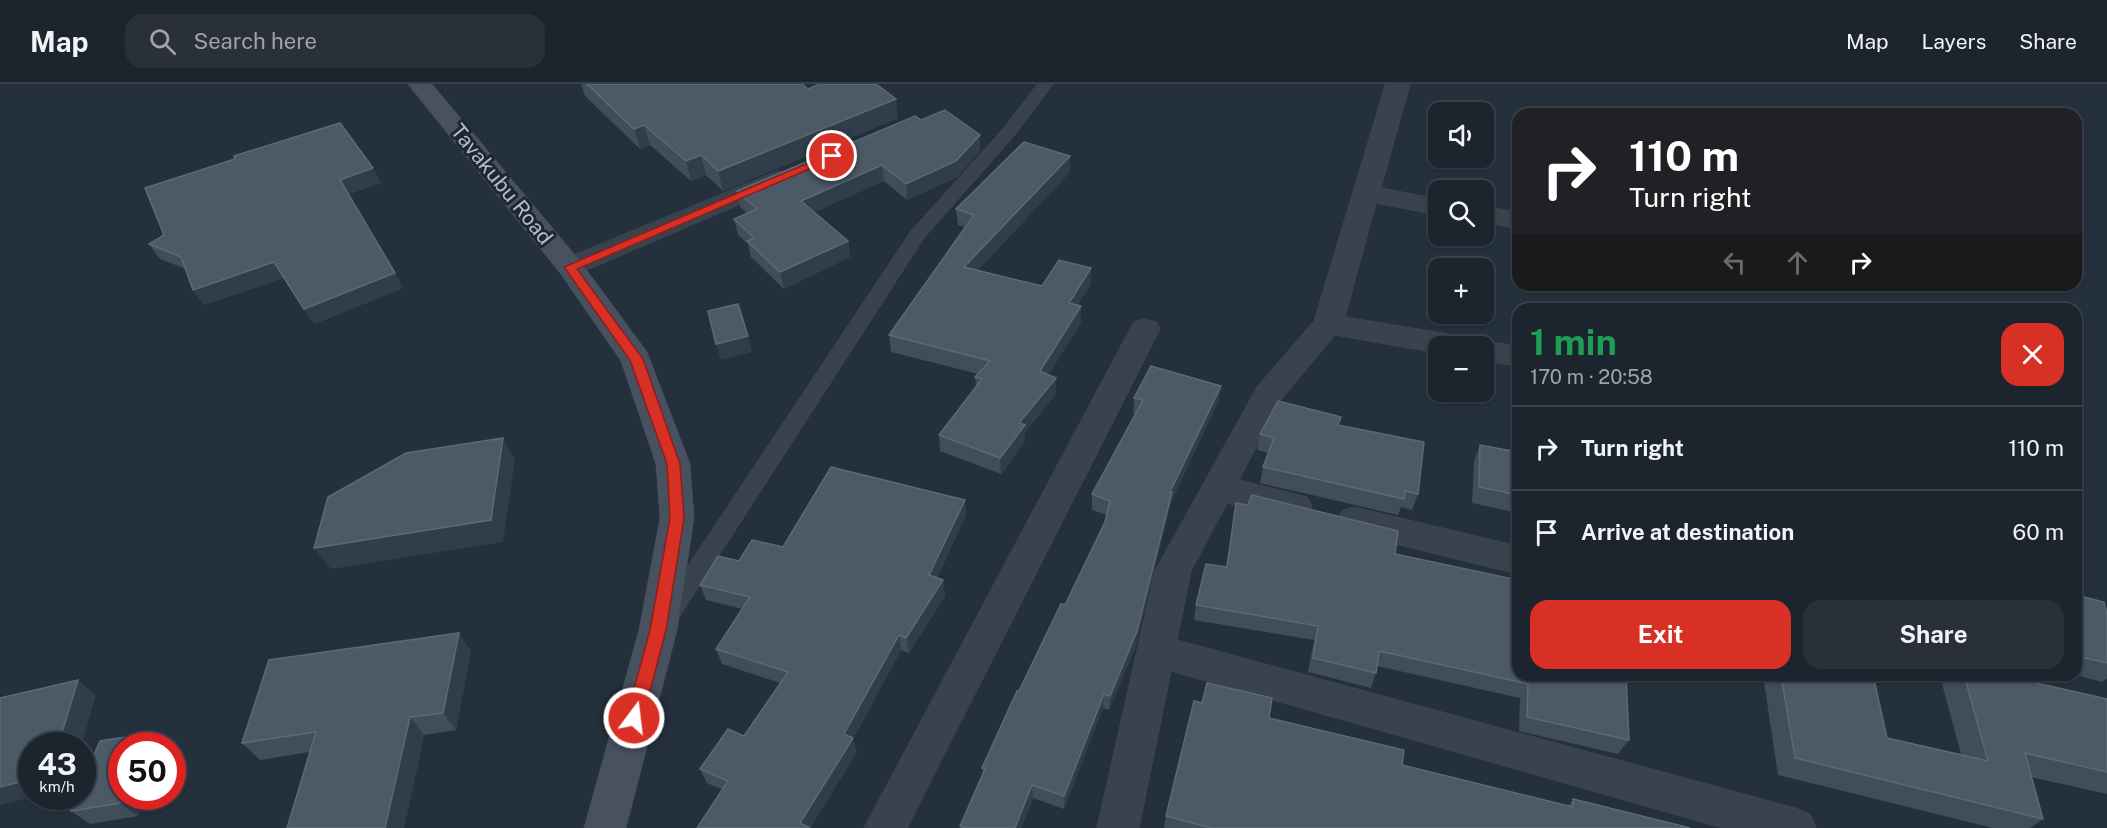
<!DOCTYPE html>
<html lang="en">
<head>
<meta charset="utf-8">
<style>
	:root { --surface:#1c242e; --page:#29303a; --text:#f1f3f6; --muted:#a0a4aa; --line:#3a414a; --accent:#d93025 }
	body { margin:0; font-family:"Public Sans",sans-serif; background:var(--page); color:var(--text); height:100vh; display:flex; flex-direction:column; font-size:22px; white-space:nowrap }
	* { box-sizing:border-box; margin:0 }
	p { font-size:20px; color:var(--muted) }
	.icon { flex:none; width:33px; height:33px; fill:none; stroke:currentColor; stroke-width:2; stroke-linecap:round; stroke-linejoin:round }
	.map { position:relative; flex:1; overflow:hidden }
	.panel { position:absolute; left:1512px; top:219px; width:570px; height:378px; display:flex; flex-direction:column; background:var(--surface); border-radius:18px; box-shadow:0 2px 4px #0004,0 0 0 2px var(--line) }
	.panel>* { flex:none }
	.hud { position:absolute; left:1512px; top:24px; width:570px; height:183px; border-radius:18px; box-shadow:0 2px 4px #0004,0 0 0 2px var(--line); background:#202124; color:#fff; overflow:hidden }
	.buttons { position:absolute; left:1428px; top:18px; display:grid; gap:12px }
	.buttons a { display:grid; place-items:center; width:66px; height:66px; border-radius:12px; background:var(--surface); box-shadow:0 2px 4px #0004,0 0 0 2px var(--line); font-size:30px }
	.speed { position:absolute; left:18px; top:648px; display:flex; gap:12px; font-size:30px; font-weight:700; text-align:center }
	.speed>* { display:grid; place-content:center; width:78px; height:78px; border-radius:50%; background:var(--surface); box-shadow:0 2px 4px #0004,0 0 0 2px var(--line); line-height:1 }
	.speed small { font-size:15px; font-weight:400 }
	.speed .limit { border:9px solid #d22; background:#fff; color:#111 }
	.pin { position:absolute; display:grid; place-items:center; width:51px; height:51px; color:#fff; margin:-26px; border:3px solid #fff; border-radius:50%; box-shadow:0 2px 6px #0007 }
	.me { position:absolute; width:66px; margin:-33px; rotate:15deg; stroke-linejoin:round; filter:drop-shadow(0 0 4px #0008) }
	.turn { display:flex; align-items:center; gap:21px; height:126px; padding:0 18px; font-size:27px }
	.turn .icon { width:78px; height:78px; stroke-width:2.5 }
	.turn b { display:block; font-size:42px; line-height:51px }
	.lanes { display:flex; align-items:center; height:57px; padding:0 18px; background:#0003; justify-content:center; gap:30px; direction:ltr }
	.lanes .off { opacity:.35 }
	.round { display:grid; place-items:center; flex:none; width:63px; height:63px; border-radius:18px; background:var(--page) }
	.head { display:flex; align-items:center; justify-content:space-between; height:102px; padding:0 18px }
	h1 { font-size:36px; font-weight:700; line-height:45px; color:#1e9e55 }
	.cta { display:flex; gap:12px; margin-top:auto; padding:12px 18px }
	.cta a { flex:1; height:69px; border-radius:18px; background:var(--accent); color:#fff; font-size:24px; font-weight:700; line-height:69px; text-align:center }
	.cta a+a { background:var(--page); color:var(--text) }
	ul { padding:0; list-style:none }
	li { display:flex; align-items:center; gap:18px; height:84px; padding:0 18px; border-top:2px solid var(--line) }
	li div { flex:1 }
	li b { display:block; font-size:22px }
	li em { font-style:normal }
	header { display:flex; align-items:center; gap:36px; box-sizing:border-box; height:84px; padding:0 30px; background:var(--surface); border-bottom:2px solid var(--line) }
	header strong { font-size:28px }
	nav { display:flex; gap:33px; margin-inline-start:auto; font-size:21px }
	.search { width:420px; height:54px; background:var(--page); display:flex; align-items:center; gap:15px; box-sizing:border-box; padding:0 21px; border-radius:18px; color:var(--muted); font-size:22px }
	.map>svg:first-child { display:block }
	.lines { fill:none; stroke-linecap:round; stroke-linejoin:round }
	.lane-casing { stroke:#424b56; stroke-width:1 }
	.street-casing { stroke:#424b56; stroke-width:1 }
	.secondary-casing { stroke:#424b56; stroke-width:1 }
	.lane { fill:#39424d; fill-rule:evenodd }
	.street { fill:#39424d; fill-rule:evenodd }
	.secondary { fill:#475160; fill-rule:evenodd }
	.wall { fill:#404d5a }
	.shaded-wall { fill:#303d4a }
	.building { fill:#4c5966; stroke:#5d6975; stroke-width:1.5 }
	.route { fill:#d93025; stroke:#8d1f18; stroke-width:1.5 }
	.labels { text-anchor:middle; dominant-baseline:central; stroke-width:6; stroke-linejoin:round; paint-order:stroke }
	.street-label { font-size:21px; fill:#b5bdc8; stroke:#1e2732 }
</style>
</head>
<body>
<header>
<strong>Map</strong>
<div class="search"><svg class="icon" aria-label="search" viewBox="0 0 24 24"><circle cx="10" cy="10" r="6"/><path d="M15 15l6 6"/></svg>Search here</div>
<nav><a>Map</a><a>Layers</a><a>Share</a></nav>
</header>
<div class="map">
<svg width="2107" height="744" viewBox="0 0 2107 744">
	<rect width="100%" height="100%" fill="#25303d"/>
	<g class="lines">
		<defs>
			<polygon id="lane" points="1038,0 1053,0 1014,52 924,154 676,538 668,541 660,538 656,531 660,524 911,147 1002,46"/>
			<g id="street">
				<polygon points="1386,0 1410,0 1381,104 1438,115 1438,131 1376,119 1345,233 1460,252 1471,255 1474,260 1484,257 1518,262 1518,282 1484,277 1484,262 1438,262 1438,269 1335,251 1280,317 1239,396 1307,413 1312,422 1307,431 1295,435 1227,419 1191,487 1177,556 1795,724 1810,730 1816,744 1723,744 1171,587 1139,744 1097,744 1155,487 1257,303 1314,237"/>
				<polygon points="778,87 787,90 791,95 787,100 580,189 570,192 560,189 556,183 560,177"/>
				<polygon points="1484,122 1518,129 1518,145 1484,138"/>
				<polygon points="1145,235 1156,238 1160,245 907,744 864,744 1130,245 1134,238"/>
				<polygon points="1354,423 1518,462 1518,490 1342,447 1337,437 1342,427"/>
			</g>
			<polygon id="secondary" points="408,0 432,0 580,177 647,268 690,380 694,434 677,546 626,744 584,744 639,546 660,434 656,380 621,277 560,189"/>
		</defs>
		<!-- lane casing -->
		<use href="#lane" class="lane-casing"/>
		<!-- street casing -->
		<use href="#street" class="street-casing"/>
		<!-- secondary casing -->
		<use href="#secondary" class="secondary-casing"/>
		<!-- lane -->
		<use href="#lane" class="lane"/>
		<!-- street -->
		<use href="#street" class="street"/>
		<!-- secondary -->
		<use href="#secondary" class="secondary"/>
	</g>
	<!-- wall -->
	<g class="wall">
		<polygon points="581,0 802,0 808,5 898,34 723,107 706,91 691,97 650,61 640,65 585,12"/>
		<polygon points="921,36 980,51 980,67 957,93 907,116 884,97 814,128 848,157 850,173 784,205 751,173 748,160 738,151 734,135 747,129 740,123 737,107"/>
		<polygon points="1070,72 1070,88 977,187 1042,202 1091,184 1091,200 1077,221 1081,222 1081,239 1048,291 1056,294 1056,310 1025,348 1025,357 1001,390 940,367 939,351 976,303 975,293 978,290 891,268 889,251 965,143 958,141 956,125"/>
		<polygon points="235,75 381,99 348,110 403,204 314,240 283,194 204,221 193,206 186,185 160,175 149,160 164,151"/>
		<polygon points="1221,302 1218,318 1171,418 1136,561 1109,626 1103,624 1064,725 1033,714 1021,744 960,744 960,742 983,690 982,684 1019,607 1065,521 1105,438 1107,431 1092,426 1092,410 1135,330 1133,329 1134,314"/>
		<polygon points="1339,341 1418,410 1412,426 1401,423 1398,431 1260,399 1263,383 1268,369 1257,366 1260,350"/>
		<polygon points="1480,361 1518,368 1518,429 1472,419 1474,377"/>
		<polygon points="965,416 966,431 937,494 943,496 945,512 909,569 901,566 853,655 857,668 810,744 707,699 700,685 744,652 780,599 722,580 716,565 742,525 706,516 700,501 739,477 783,463"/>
		<polygon points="1236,419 1395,470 1629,656 1618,670 1519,647 1520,614 1377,582 1376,589 1371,604 1308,588 1314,556 1194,536 1196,521 1226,483"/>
		<polygon points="2076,511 2107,529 2107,594 2102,598 2076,591"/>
		<polygon points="471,567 456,646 424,651 404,744 287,744 310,668 260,676 242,659"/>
		<polygon points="1763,591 1873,591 1887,654 1961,670 1942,600 1952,591 2001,591 2107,615 2107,710 2031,693 2043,735 2030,744 1993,744 1778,691"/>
		<polygon points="1269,634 1402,681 1568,722 1573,715 1690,744 1164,744 1166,732"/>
		<polygon points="122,712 145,712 138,732 90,740 71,727"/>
	</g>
	<!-- shaded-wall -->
	<g class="shaded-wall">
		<polygon points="896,15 898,34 723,107 718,87"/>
		<polygon points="644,41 650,61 640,65 634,45"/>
		<polygon points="980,51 980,67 957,93 907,116 906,100"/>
		<polygon points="701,71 706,91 691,97 686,77"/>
		<polygon points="1070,72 1070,88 965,200 964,183"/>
		<polygon points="882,81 884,97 804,133 801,117"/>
		<polygon points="373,84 381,99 348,110 340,96"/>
		<polygon points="848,157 850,173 784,205 780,188"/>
		<polygon points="274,178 283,194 204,221 193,206"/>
		<polygon points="1091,184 1091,200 1068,236 1069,219"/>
		<polygon points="395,189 403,204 314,240 304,225"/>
		<polygon points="1081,222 1081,239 1040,304 1040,287"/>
		<polygon points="748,252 752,268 721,276 716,260"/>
		<polygon points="1056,294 1056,310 1025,348 1025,357 1001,390 1000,374 1019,339"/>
		<polygon points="1221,302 1218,318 1171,418 1136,561 1109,626 1110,612 1170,408"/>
		<polygon points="503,354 515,376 503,458 331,485 314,464"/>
		<polygon points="965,416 966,431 931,506 929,491"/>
		<polygon points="943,496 945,512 909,569 906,554"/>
		<polygon points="459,549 471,567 456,646 443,629"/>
		<polygon points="899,551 901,566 853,655 857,668 810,744 800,739 844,650"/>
		<polygon points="78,596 96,611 81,662 58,662"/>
		<polygon points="1104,610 1103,624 1064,725 1064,712"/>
		<polygon points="410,633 424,651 404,744 385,744"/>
		<polygon points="147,650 160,662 142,662"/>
		<polygon points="32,695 32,712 37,712 0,721 0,703"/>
		<polygon points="1032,701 1033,714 1021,744 1015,744"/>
		<polygon points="122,712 145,712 138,732 120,719"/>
	</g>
	<!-- building -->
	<g class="building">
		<polygon points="587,0 802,0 808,5 820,0 876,0 896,15 718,87 701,71 686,77 644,41 634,45"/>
		<polygon points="945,26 980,51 956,77 906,100 882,81 801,117 848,157 780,188 747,157 754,154 734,135 757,125 737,107 915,32 921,36"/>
		<polygon points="340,39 373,84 340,96 395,189 304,225 274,178 193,206 181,173 149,160 164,151 145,104 235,75 234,72"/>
		<polygon points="1024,58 1070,72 964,183 1042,202 1059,176 1091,184 1069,219 1081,222 1040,287 1056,294 1019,339 1025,341 1000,374 939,351 982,295 975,293 990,277 889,251 974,131 956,125"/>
		<polygon points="738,220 748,252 716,260 708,227"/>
		<polygon points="1151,282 1221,302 1170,408 1172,408 1137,547 1110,612 1104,610 1064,712 1032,701 1015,744 965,744 960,742 985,685 982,684 1017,607 1019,607 1061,520 1065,521 1105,438 1110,417 1092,410 1143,316 1134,314"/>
		<polygon points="1278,317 1341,333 1338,341 1424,358 1418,410 1405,407 1404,415 1263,383 1274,354 1260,350"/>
		<polygon points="503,354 491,436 314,464 328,413 406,369"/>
		<polygon points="1480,361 1518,368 1518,411 1479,403"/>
		<polygon points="831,383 965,416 929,491 943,496 906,554 899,551 844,650 853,654 800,739 810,744 697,744 728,697 700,685 728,645 744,652 788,588 716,565 750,513 700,501 718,472 739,477 752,456 783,463"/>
		<polygon points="1252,411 1398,447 1395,470 1518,496 1518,591 1626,591 1629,656 1527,633 1528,600 1379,567 1376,589 1313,574 1318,542 1196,521 1206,480 1227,483 1236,419 1248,421"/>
		<polygon points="2076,511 2104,518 2107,529 2107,579 2086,574 2076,574"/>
		<polygon points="459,549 443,629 410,633 385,744 287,744 316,648 242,659 269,576"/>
		<polygon points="1781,591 1873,591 1887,654 1988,677 1964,591 2001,591 2107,615 2107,688 2025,669 2043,735 1795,674"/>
		<polygon points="78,596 58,662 32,662 32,695 0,703 0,614"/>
		<polygon points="1207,599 1272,614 1269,634 1404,666 1402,681 1573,723 1573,715 1690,744 1211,744 1166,732 1194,617 1202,619"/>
		<polygon points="147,650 142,662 122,662 122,712 120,719 71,727 77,712 82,712 82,699 100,657"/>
	</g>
	<!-- route -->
	<polygon class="route" points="832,69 837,72 835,74 577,185 643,275 680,380 684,434 666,546 643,634 640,639 634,641 629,639 626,634 650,546 670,434 667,380 630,276 564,183"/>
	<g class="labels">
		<!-- street labels -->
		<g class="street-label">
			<text transform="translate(502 100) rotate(51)">Tavakubu Road</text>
		</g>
	</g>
</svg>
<div class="buttons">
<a><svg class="icon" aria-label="sound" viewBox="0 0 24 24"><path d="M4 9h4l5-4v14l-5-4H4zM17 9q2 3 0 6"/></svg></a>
<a><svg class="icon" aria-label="search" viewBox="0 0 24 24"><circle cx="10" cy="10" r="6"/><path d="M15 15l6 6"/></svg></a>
<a>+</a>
<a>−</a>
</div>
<div class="speed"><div>43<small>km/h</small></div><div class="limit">50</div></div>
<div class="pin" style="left:832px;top:72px;background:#d93025"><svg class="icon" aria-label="arrive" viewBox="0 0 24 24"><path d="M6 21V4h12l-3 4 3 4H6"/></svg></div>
<svg class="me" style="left:634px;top:634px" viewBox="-20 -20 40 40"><circle r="17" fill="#d93025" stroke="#fff" stroke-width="3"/><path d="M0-11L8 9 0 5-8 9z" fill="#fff"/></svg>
<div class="hud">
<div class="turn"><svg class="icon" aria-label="right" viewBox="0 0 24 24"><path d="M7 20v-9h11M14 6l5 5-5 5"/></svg><div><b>110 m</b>Turn right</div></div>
<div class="lanes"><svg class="icon off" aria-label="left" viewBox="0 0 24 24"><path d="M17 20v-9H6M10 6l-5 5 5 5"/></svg><svg class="icon off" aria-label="ahead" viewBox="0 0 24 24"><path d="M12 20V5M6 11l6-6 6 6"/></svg><svg class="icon" aria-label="right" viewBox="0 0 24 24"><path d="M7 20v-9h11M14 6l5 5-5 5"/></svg></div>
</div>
<section class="panel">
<div class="head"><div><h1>1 min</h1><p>170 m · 20:58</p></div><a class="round" style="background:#d93025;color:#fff"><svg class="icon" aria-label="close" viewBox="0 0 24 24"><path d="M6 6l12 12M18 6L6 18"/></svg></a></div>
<ul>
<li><svg class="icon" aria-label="right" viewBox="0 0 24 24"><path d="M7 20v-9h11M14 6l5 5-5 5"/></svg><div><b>Turn right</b></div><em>110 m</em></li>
<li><svg class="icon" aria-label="arrive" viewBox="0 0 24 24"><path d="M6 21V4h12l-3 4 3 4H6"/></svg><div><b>Arrive at destination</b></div><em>60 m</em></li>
</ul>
<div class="cta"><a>Exit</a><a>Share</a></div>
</section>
</div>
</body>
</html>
